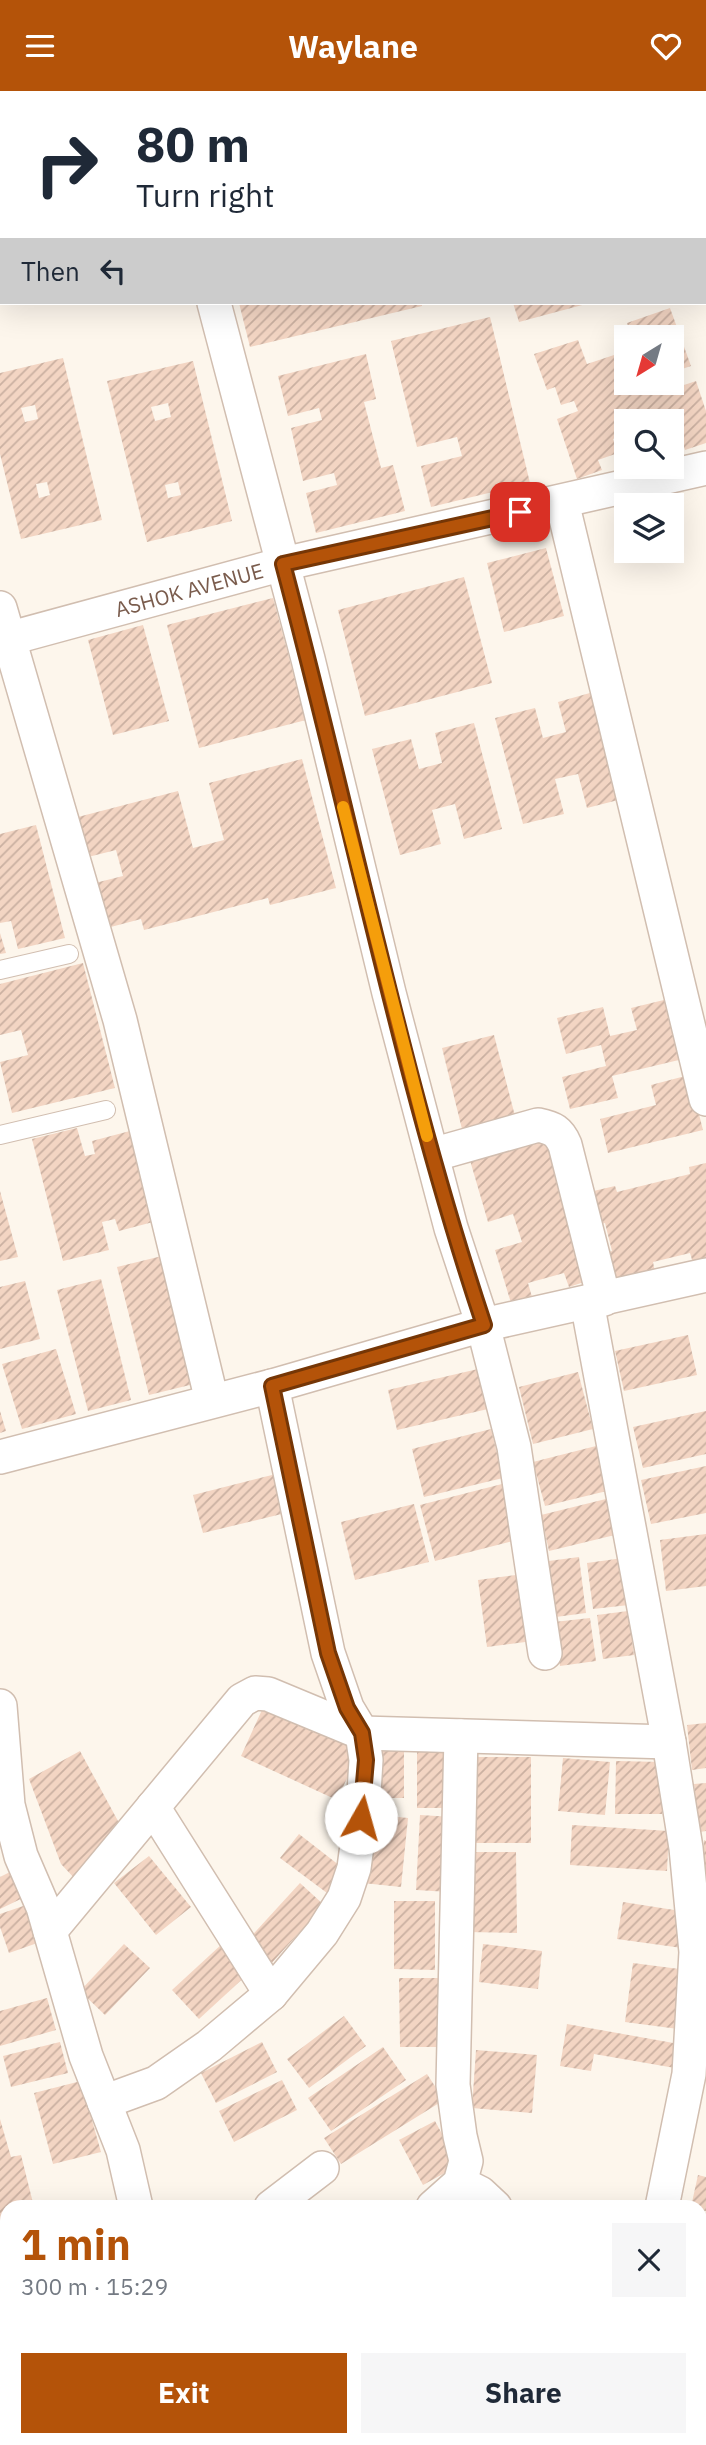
<!DOCTYPE html>
<html lang="en">
<head>
<meta charset="utf-8">
<style>
	:root { --surface:#fff; --page:#f6f6f7; --text:#1f2937; --muted:#747a83; --accent:#b45309 }
	body { margin:0; font-family:"IBM Plex Sans",sans-serif; background:var(--page); color:var(--text); height:100vh; display:flex; flex-direction:column; font-size:26px; white-space:nowrap }
	* { box-sizing:border-box; margin:0 }
	p { font-size:23px; color:var(--muted) }
	.icon { flex:none; width:38px; height:38px; fill:none; stroke:currentColor; stroke-width:2; stroke-linecap:round; stroke-linejoin:round }
	.map { position:relative; flex:1; overflow:hidden }
	.sheet { position:absolute; left:0px; top:2109px; width:707px; height:247px; display:flex; flex-direction:column; background:var(--surface); border-radius:21px 21px 0 0; box-shadow:0 7px 28px #0002 }
	.sheet>* { flex:none }
	.hud { position:absolute; left:0px; top:0px; width:707px; height:214px; box-shadow:0 7px 28px #0002; background:#fff; color:var(--text); overflow:hidden }
	.needle { width:46px; rotate:217deg }
	.fabs { position:absolute; left:614px; top:234px; display:grid; gap:14px }
	.fabs a { display:grid; place-items:center; width:70px; height:70px; border-radius:0px; background:var(--surface); box-shadow:0 7px 28px #0002; font-size:35px }
	.pin { position:absolute; display:grid; place-items:center; width:60px; height:60px; color:#fff; margin:-30px; border-radius:14px; box-shadow:0 4px 10px #0006 }
	.me { position:absolute; width:77px; margin:-38px; rotate:7deg; stroke-linejoin:round; filter:drop-shadow(0 0 5px #0008) }
	.turn { display:flex; align-items:center; gap:24px; height:147px; padding:0 21px; font-size:32px }
	.turn .icon { width:91px; height:91px; stroke-width:2.5 }
	.turn b { display:block; font-size:49px; line-height:60px }
	.then { display:flex; align-items:center; height:66px; padding:0 21px; background:#0003; gap:14px; font-size:26px }
	.round { display:grid; place-items:center; flex:none; width:74px; height:74px; border-radius:0px; background:var(--page) }
	.summary { display:flex; align-items:center; justify-content:space-between; height:119px; padding:0 21px }
	h1 { font-size:42px; font-weight:800; line-height:52px; color:var(--accent) }
	.button { display:flex; gap:14px; margin-top:auto; padding:14px 21px }
	.button a { flex:1; height:80px; border-radius:0px; background:var(--accent); color:#fff; font-size:28px; font-weight:800; line-height:80px; text-align:center }
	.button a+a { background:var(--page); color:var(--text) }
	header { display:flex; justify-content:space-between; align-items:center; height:91px; padding:0 21px; background:var(--accent); color:#fff; font-size:32px; font-weight:800 }
	.map>svg:first-child { display:block }
	.building { fill:url(#building-hatch); fill-rule:evenodd }
	.lines { fill:none; stroke-linecap:round; stroke-linejoin:round }
	.service-casing { stroke:#d1beb0; stroke-width:20 }
	.minor-casing { stroke:#d1beb0; stroke-width:36 }
	.service { stroke:#fff; stroke-width:18 }
	.minor { stroke:#fff; stroke-width:33 }
	.route-casing { stroke:#753606; stroke-width:18 }
	.route { stroke:#b45309; stroke-width:12 }
	.slow { stroke:#f59e0b; stroke-width:12 }
	.labels { text-anchor:middle; dominant-baseline:central; stroke-width:7; stroke-linejoin:round; paint-order:stroke }
	.street-label { font-size:21px; fill:#7a5c4d; stroke:#fffaf3 }
</style>
</head>
<body>
<header><svg class="icon" aria-label="menu" viewBox="0 0 24 24"><path d="M4 6h16M4 12h16M4 18h16"/></svg>Waylane<svg class="icon" aria-label="heart" viewBox="0 0 24 24"><path d="M12 20l-8-8c-3-5 5-10 8-4 3-6 11-1 8 4z"/></svg></header>
<div class="map">
<svg width="706" height="2354" viewBox="0 0 706 2354">
	<defs>
		<pattern id="building-hatch" width="6" height="6" patternUnits="userSpaceOnUse" patternTransform="scale(1.75)"><rect width="6" height="6" fill="#f3d5c3"/><path d="M-1 1l2-2M0 6l6-6M5 7l2-2" fill="none" stroke="#cab0a1"/></pattern>
	</defs>
	<rect width="100%" height="100%" fill="#fdf6ec"/>
	<!-- building -->
	<g class="building">
		<polygon points="239,212 422,212 422,215 250,256"/>
		<polygon points="513,212 586,212 586,213 519,231"/>
		<polygon points="670,217 691,275 673,281 678,296 696,290 706,320 706,352 685,359 679,342 672,344 672,331 626,331 626,343 613,348 618,362 598,369 602,379 577,388 557,328 578,320 574,310 561,314 555,296 547,299 534,263 578,249 587,273 626,260 626,292 672,292 672,247 632,247 627,232"/>
		<polygon points="490,226 530,392 431,416 421,375 462,365 457,346 417,356 391,250"/>
		<polygon points="366,263 376,308 364,311 381,377 393,374 405,420 316,442 306,402 337,394 334,382 303,390 291,337 322,329 319,317 288,325 278,285"/>
		<path d="M63,267L102,429L21,448L0,363V282ZM35,314L38,328L25,331L21,317ZM47,391L50,404L39,407L36,393Z"/>
		<path d="M193,270L232,430L147,451L107,290ZM168,312L171,326L155,330L151,316ZM178,391L181,404L168,407L165,394Z"/>
		<polygon points="546,457 564,525 504,541 487,472"/>
		<polygon points="464,486 492,592 365,625 338,519"/>
		<polygon points="273,507 306,629 199,657 167,534"/>
		<polygon points="143,534 169,630 113,644 88,549"/>
		<polygon points="597,600 626,707 587,717 578,683 555,688 564,723 523,733 495,627 535,617 543,647 566,641 558,611"/>
		<polygon points="474,632 502,738 464,748 455,713 432,719 441,753 400,764 372,658 411,648 419,678 442,672 435,642"/>
		<polygon points="302,668 336,797 270,814 268,807 144,839 141,828 107,837 95,792 123,785 116,759 88,766 78,726 178,700 193,757 224,749 209,692"/>
		<polygon points="36,734 65,847 18,858 11,830 0,832 0,743"/>
		<polygon points="0,842 6,862 0,863"/>
		<polygon points="83,872 115,997 12,1022 0,971 28,964 21,939 0,944 0,893"/>
		<polygon points="668,908 683,968 612,985 618,1007 570,1018 562,986 606,975 601,954 566,963 557,927 603,916 610,945 637,939 631,917"/>
		<polygon points="494,944 515,1025 462,1038 442,957"/>
		<polygon points="689,984 703,1039 608,1062 600,1028 656,1014 651,994"/>
		<polygon points="77,1037 85,1065 95,1063 92,1050 130,1040 153,1131 119,1140 115,1128 102,1131 109,1159 63,1170 32,1048"/>
		<polygon points="551,1043 593,1188 569,1196 564,1182 528,1192 532,1206 511,1212 495,1159 522,1151 513,1123 488,1131 469,1066"/>
		<polygon points="706,1072 706,1169 693,1172 690,1162 653,1171 655,1181 608,1193 601,1163 612,1160 605,1132 594,1135 585,1102 615,1095 617,1101 690,1083 689,1076"/>
		<polygon points="0,1100 18,1166 0,1170"/>
		<polygon points="162,1165 194,1293 149,1304 117,1176"/>
		<polygon points="101,1188 131,1309 88,1320 57,1199"/>
		<polygon points="25,1190 40,1248 0,1258 0,1196"/>
		<polygon points="688,1244 697,1284 624,1300 615,1260"/>
		<polygon points="56,1258 76,1323 22,1338 2,1273"/>
		<polygon points="478,1278 488,1318 397,1339 388,1299"/>
		<polygon points="578,1281 593,1338 533,1353 519,1296"/>
		<polygon points="0,1320 6,1340 0,1342"/>
		<polygon points="706,1320 706,1363 643,1377 633,1336"/>
		<polygon points="491,1338 503,1387 424,1406 412,1358"/>
		<polygon points="600,1354 611,1399 545,1415 533,1371"/>
		<polygon points="706,1375 706,1422 651,1433 641,1389"/>
		<polygon points="284,1381 294,1420 203,1442 193,1404"/>
		<polygon points="502,1393 517,1449 435,1470 420,1414"/>
		<polygon points="610,1407 619,1443 549,1460 541,1424"/>
		<polygon points="414,1413 429,1471 355,1489 341,1431"/>
		<polygon points="706,1443 706,1495 666,1500 660,1449"/>
		<polygon points="579,1466 586,1522 548,1527 541,1471"/>
		<polygon points="623,1467 629,1514 593,1518 587,1472"/>
		<polygon points="524,1483 533,1550 487,1556 478,1489"/>
		<polygon points="628,1520 634,1564 603,1568 597,1524"/>
		<polygon points="590,1527 596,1570 560,1575 554,1531"/>
		<polygon points="266,1610 362,1655 337,1709 241,1665"/>
		<polygon points="706,1632 706,1677 692,1679 687,1634"/>
		<polygon points="370,1650 404,1650 404,1707 371,1707"/>
		<rect x="417" y="1654" width="34" height="63"/>
		<polygon points="80,1660 124,1741 77,1790 61,1773 29,1688"/>
		<rect x="472" y="1666" width="59" height="86"/>
		<polygon points="563,1667 610,1671 605,1724 558,1720"/>
		<polygon points="616,1670 662,1671 662,1723 615,1723"/>
		<polygon points="706,1692 706,1740 700,1741 694,1693"/>
		<polygon points="370,1723 408,1727 401,1796 363,1792"/>
		<polygon points="420,1724 453,1726 449,1801 416,1799"/>
		<polygon points="572,1734 669,1740 667,1780 570,1774"/>
		<polygon points="299,1743 344,1778 327,1802 280,1767"/>
		<polygon points="704,1749 706,1750 706,1798 701,1798"/>
		<polygon points="466,1761 516,1761 517,1842 466,1841"/>
		<polygon points="149,1765 191,1816 156,1844 114,1792"/>
		<polygon points="16,1778 29,1804 0,1818 0,1786"/>
		<polygon points="300,1792 324,1814 270,1874 245,1852"/>
		<polygon points="394,1810 435,1810 435,1879 394,1878"/>
		<polygon points="623,1811 687,1821 682,1857 617,1848"/>
		<polygon points="29,1813 43,1850 9,1862 0,1836 0,1823"/>
		<polygon points="124,1853 150,1877 105,1924 80,1900"/>
		<polygon points="222,1853 249,1882 199,1928 172,1899"/>
		<polygon points="483,1853 542,1860 538,1898 479,1891"/>
		<polygon points="633,1872 687,1879 678,1938 625,1931"/>
		<polygon points="399,1887 439,1887 440,1956 400,1956"/>
		<polygon points="47,1907 56,1939 0,1955 0,1920"/>
		<polygon points="344,1925 366,1955 309,1997 287,1968"/>
		<polygon points="567,1933 679,1953 675,1977 594,1963 591,1980 560,1975"/>
		<polygon points="60,1951 68,1982 11,1996 3,1965"/>
		<polygon points="262,1951 277,1981 216,2012 201,1982"/>
		<polygon points="383,1956 406,1989 331,2040 308,2007"/>
		<polygon points="476,1959 537,1964 532,2022 472,2017"/>
		<polygon points="427,1983 444,2009 341,2073 324,2047"/>
		<polygon points="282,1989 297,2019 234,2051 219,2020"/>
		<polygon points="81,1990 101,2061 53,2073 34,2002"/>
		<polygon points="0,2028 11,2066 21,2064 34,2116 7,2116 7,2130 0,2132"/>
		<polygon points="435,2030 459,2074 423,2094 399,2049"/>
		<polygon points="698,2084 706,2086 706,2120 700,2119 700,2116 691,2116"/>
		<polygon points="700,2136 706,2137 706,2199 700,2198"/>
		<polygon points="7,2216 7,2278 0,2280 0,2218"/>
		<polygon points="700,2253 706,2254 706,2300 700,2299"/>
		<polygon points="700,2306 706,2307 706,2343 700,2342"/>
		<polygon points="64,2348 74,2348 76,2354 49,2354"/>
		<polygon points="209,2348 262,2348 264,2354 211,2354"/>
		<polygon points="467,2348 548,2348 547,2354 466,2354"/>
		<polygon points="563,2348 579,2348 601,2354 562,2354"/>
		<polygon points="674,2348 706,2349 706,2354 673,2354"/>
	</g>
	<g class="lines">
		<defs>
			<g id="service">
				<polyline points="0,879 69,863"/>
				<polyline points="0,1044 106,1019"/>
			</g>
			<g id="minor">
				<polyline points="156,0 156,2"/>
				<polyline points="705,126 706,126"/>
				<polyline points="214,212 308,568 389,902 451,1137 483,1234 514,1356 545,1562"/>
				<polyline points="562,411 706,1008"/>
				<polyline points="0,517 120,929 212,1310"/>
				<path id="s1" d="M0,550L283,473L706,377"/>
				<path d="M432,1064L538,1034C553,1037 559,1040 565,1054L604,1208"/>
				<polyline points="587,1211 669,1651 686,1757 696,1861 689,1983 662,2116"/>
				<polyline points="0,1366 272,1295 483,1234 706,1184"/>
				<polyline points="0,1615 8,1714 21,1765 43,1816 86,1965 123,2059 136,2116"/>
				<polyline points="153,1716 271,1903"/>
				<polyline points="50,1840 242,1609 255,1602 268,1603 362,1642 669,1651"/>
				<polyline points="104,2011 156,1992 209,1955 271,1903 322,1842 344,1807 354,1777 364,1702 366,1669 362,1642 347,1617 328,1562 272,1295"/>
				<polyline points="460,2092 480,2102 495,2116"/>
				<polyline points="271,2116 322,2077"/>
				<polyline points="433,2116 460,2092 466,2070 460,2045 453,1994 461,1645"/>
				<polyline points="0,2151 7,2149"/>
				<polyline points="700,2215 706,2217"/>
				<polyline points="192,2348 193,2354"/>
				<polyline points="350,2354 368,2348"/>
				<polyline points="432,2354 433,2348"/>
				<polyline points="658,2354 659,2348"/>
			</g>
		</defs>
		<!-- service casing -->
		<use href="#service" class="service-casing"/>
		<!-- minor casing -->
		<use href="#minor" class="minor-casing"/>
		<!-- service -->
		<use href="#service" class="service"/>
		<!-- minor -->
		<use href="#minor" class="minor"/>
	</g>
	<g class="lines">
		<defs>
			<path id="route" d="M361,1727L366,1669L362,1642L347,1617L328,1562L272,1295L484,1234C401,985 351,727 283,473L520,421"/>
		</defs>
		<!-- route casing -->
		<use href="#route" class="route-casing"/>
		<!-- route -->
		<use href="#route" class="route"/>
		<!-- slow -->
		<polyline class="slow" points="343,716 427,1045"/>
	</g>
	<g class="labels">
		<!-- street labels -->
		<g class="street-label">
			<text stroke="none"><textPath href="#s1" startOffset="196">ASHOK AVENUE</textPath></text>
		</g>
	</g>
</svg>
<div class="fabs">
<a><svg class="needle" viewBox="-14 -14 28 28"><path d="M0-13l5 13h-10z" fill="#e53935"/><path d="M0 13l5-13h-10z" fill="#747a83"/></svg></a>
<a><svg class="icon" aria-label="search" viewBox="0 0 24 24"><circle cx="10" cy="10" r="6"/><path d="M15 15l6 6"/></svg></a>
<a><svg class="icon" aria-label="layers" viewBox="0 0 24 24"><path d="M12 4l9 5-9 5-9-5zM3 14l9 5 9-5"/></svg></a>
</div>
<div class="pin" style="left:520px;top:421px;background:#d93025"><svg class="icon" aria-label="arrive" viewBox="0 0 24 24"><path d="M6 21V4h12l-3 4 3 4H6"/></svg></div>
<svg class="me" style="left:361px;top:1727px" viewBox="-20 -20 40 40"><circle r="19" fill="#fff"/><path d="M0-13L10 11 0 6-10 11z" fill="#b45309"/></svg>
<div class="hud">
<div class="turn"><svg class="icon" aria-label="right" viewBox="0 0 24 24"><path d="M7 20v-9h11M14 6l5 5-5 5"/></svg><div><b>80 m</b>Turn right</div></div>
<div class="then">Then<svg class="icon" aria-label="left" viewBox="0 0 24 24"><path d="M17 20v-9H6M10 6l-5 5 5 5"/></svg></div>
</div>
<section class="sheet">
<div class="summary"><div><h1>1 min</h1><p>300 m · 15:29</p></div><a class="round"><svg class="icon" aria-label="close" viewBox="0 0 24 24"><path d="M6 6l12 12M18 6L6 18"/></svg></a></div>
<div class="button"><a>Exit</a><a>Share</a></div>
</section>
</div>
</body>
</html>
